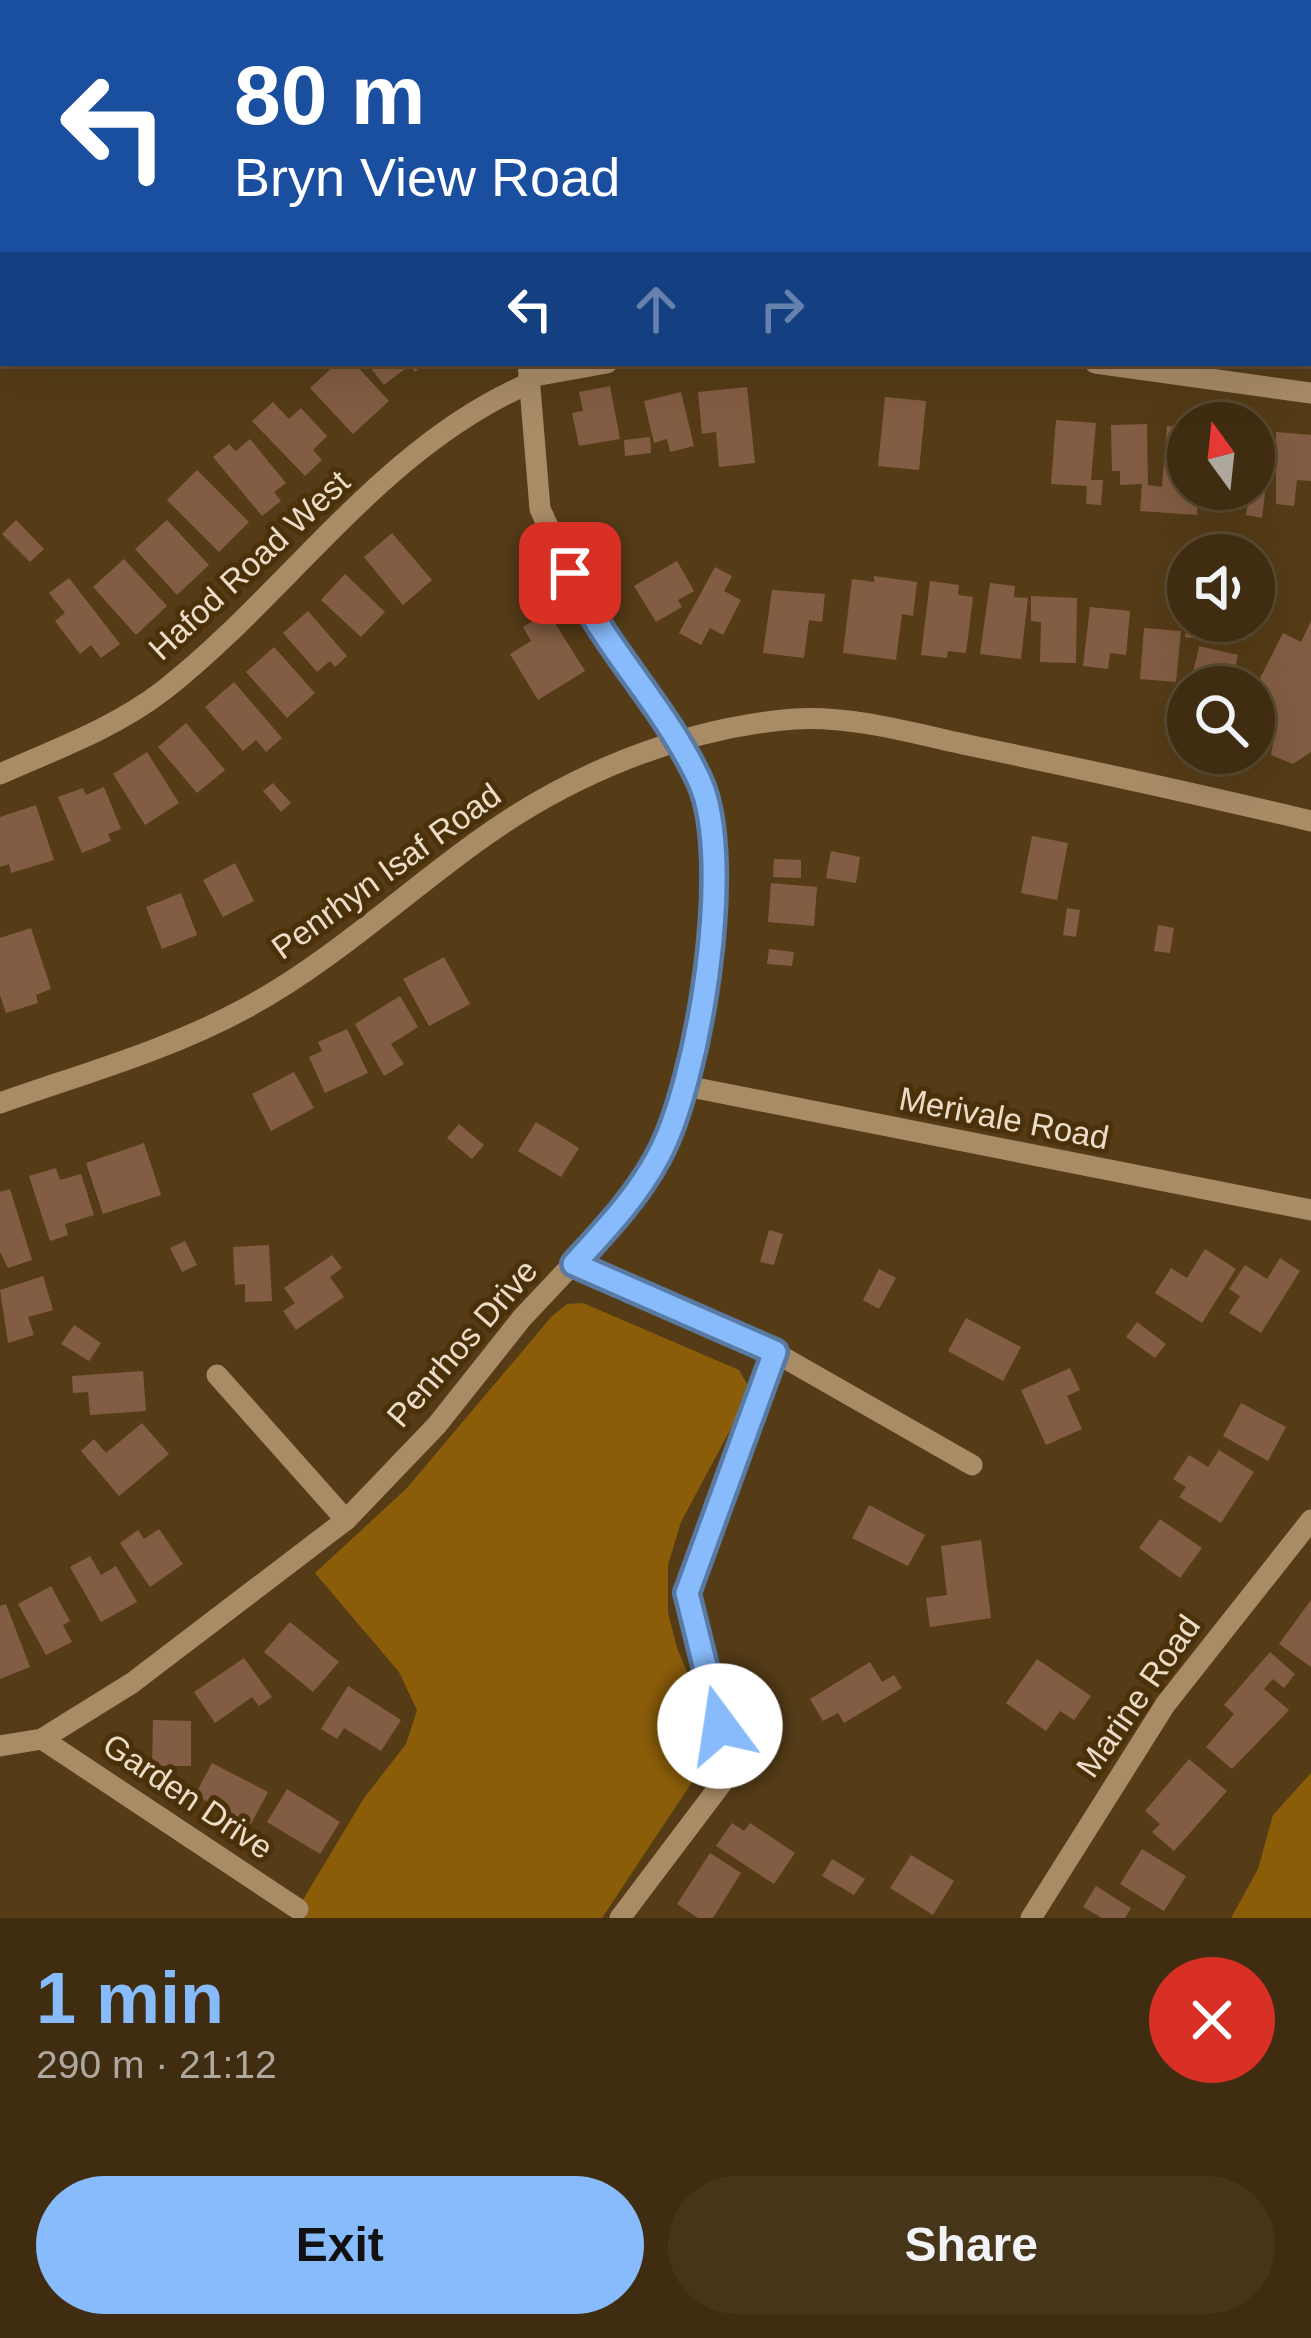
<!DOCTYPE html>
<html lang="en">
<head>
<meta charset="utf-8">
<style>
	:root { --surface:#402d11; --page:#47351a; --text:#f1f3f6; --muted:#aea89f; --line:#594931; --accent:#87bbfb }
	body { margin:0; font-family:Arial,sans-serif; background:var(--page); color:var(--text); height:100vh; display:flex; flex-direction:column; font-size:45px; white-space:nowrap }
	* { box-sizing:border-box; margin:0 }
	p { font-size:39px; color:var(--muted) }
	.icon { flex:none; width:66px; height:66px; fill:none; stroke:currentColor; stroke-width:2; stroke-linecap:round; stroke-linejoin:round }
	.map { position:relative; height:1918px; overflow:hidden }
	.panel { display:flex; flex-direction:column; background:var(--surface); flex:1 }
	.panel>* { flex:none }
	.hud { position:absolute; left:0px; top:0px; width:1311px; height:366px; box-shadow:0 12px 48px #0002,0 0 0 3px var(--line); background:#1a4fa0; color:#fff; overflow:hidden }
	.needle { width:78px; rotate:345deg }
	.buttons { position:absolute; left:1167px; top:402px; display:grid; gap:24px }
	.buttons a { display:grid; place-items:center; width:108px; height:108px; border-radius:50%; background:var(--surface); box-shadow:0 12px 48px #0002,0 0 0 3px var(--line); font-size:60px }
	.pin { position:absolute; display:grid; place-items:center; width:102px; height:102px; color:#fff; margin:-51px; border-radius:24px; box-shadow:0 6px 18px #0006 }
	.me { position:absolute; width:132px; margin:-66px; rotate:346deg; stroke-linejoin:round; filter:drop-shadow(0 0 9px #0008) }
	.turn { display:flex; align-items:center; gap:42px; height:252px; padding:0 36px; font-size:54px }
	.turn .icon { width:156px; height:156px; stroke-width:2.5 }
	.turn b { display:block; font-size:84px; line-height:102px }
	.lanes { display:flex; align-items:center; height:114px; padding:0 36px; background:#0003; justify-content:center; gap:60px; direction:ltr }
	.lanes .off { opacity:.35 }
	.round { display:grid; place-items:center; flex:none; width:126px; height:126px; border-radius:63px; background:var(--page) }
	.overview { display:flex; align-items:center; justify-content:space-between; height:204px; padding:0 36px }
	h1 { font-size:72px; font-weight:700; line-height:90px; color:var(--accent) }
	.cta { display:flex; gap:24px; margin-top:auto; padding:24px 36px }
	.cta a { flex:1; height:138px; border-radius:72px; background:var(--accent); color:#111; font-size:48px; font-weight:700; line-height:138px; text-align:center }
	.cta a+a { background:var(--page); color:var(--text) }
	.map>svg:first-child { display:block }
	.green { fill:#8b5d09 }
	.building { fill:#835d43 }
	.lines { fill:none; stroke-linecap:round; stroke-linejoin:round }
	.minor { stroke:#a98c66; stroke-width:21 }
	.route-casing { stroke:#587aa3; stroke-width:30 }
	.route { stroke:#87bbfb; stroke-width:21 }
	.labels { text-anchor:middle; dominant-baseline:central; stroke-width:10; stroke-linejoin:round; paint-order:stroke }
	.street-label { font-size:33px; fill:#ecddc9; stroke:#4a310a }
</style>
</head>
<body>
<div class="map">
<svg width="1311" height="1918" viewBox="0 0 1311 1918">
	<rect width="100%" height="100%" fill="#553c17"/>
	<!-- green -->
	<g class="green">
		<polygon points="583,1303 739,1370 751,1391 681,1522 668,1565 668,1613 677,1648 709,1725 702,1767 602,1918 292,1918 364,1798 406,1744 417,1710 399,1672 315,1573 406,1489 552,1316 567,1304"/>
		<polygon points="1311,1773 1311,1918 1231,1918 1258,1869 1273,1815"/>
	</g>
	<!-- building -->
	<g class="building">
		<polygon points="337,363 354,363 389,401 353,434 310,388"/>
		<polygon points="367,363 426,363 415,372 410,365 384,385"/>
		<polygon points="610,386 620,439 579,446 572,413 583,411 579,392"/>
		<polygon points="747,387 755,463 719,467 716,432 702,434 698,392"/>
		<polygon points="681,392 694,446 670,452 667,439 654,443 644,401"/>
		<polygon points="885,397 926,401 919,470 878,466"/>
		<polygon points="273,402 289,419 301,408 327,436 313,450 322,460 305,476 252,421"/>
		<polygon points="1056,420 1096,423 1091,480 1103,480 1101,505 1086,504 1087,486 1051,484"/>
		<polygon points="1147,424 1148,485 1162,487 1167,426 1188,428 1188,489 1199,489 1197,515 1140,511 1142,484 1120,485 1120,471 1112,471 1111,425"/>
		<polygon points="1276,432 1311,435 1311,481 1297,480 1294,506 1276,504"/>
		<polygon points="650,437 651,453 625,456 624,440"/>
		<polygon points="250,439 286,483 274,492 281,501 262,516 213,457 229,444 236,451"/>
		<polygon points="197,470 249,522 219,552 167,500"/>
		<polygon points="1250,491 1265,493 1262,518 1246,515"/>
		<polygon points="16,520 44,549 30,562 2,534"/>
		<polygon points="167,520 209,565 177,595 135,549"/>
		<polygon points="392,533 432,580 403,605 364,557"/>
		<polygon points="124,559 167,606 136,635 93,587"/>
		<polygon points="677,561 694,591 678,600 682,607 656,622 634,586"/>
		<polygon points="715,567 732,576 724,591 741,600 723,635 710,628 701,645 679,633"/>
		<polygon points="345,574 385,612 361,637 321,600"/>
		<polygon points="874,576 917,582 913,616 902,614 896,660 843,653 852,579 874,582"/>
		<polygon points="69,578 120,644 101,658 91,645 80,654 55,621 65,613 49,593"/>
		<polygon points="930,581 959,585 958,595 973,597 966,653 948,651 947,658 921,655"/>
		<polygon points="990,583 1015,586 1014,597 1028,598 1021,659 980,654"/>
		<polygon points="772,590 825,594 822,622 809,620 804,658 763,653"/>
		<polygon points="1031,596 1077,598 1076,663 1040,662 1041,622 1031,621"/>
		<polygon points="1090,607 1130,611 1126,655 1110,653 1108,669 1083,666"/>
		<polygon points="308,611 347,656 335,667 330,661 317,672 283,633"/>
		<polygon points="548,612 585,671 538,700 510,654 531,641 523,627"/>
		<polygon points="1188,621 1202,621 1199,639 1185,637"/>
		<polygon points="1311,621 1311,752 1293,764 1271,755 1278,714 1254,702 1254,690 1283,633 1301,642"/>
		<polygon points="1144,628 1181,631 1176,682 1140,679"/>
		<polygon points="1199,646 1238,655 1231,687 1190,687"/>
		<polygon points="274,647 315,693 287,718 246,672"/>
		<polygon points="234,682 282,738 266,752 256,740 243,751 205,707"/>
		<polygon points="186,723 225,770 197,793 158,747"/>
		<polygon points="147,752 179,803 145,825 113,774"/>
		<polygon points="273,783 291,803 281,812 263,791"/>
		<polygon points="104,787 121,829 108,834 111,841 82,853 58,797 83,788 86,795"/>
		<polygon points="36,805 54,860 11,873 9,864 0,867 0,817"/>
		<polygon points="1032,836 1068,843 1057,900 1021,893"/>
		<polygon points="831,851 860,857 856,883 826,878"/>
		<polygon points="774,859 801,860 801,878 773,877"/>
		<polygon points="235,863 254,901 223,917 203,880"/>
		<polygon points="771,883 817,887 814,926 768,922"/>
		<polygon points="181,893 197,935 162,949 146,907"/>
		<polygon points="1067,908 1080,910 1076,937 1063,935"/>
		<polygon points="1158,925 1174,928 1170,953 1154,951"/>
		<polygon points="31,928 51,989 36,995 38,1003 6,1013 0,995 0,938"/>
		<polygon points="769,949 794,952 792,966 767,964"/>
		<polygon points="444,957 470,1004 429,1026 403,979"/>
		<polygon points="400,996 418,1027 391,1044 404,1064 384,1076 355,1024"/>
		<polygon points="347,1029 368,1073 325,1093 309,1057 322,1051 318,1042"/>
		<polygon points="294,1072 314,1108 271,1131 252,1094"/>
		<polygon points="536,1122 579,1148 561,1177 518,1151"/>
		<polygon points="459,1124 484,1145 472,1159 447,1138"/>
		<polygon points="144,1143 161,1195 103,1214 86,1163"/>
		<polygon points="56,1168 60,1180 81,1174 94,1215 65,1224 68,1235 50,1241 29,1176"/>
		<polygon points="10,1189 32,1260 8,1268 0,1252 0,1192"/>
		<polygon points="769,1230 783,1234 774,1265 760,1262"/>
		<polygon points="185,1241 197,1265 182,1272 170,1248"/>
		<polygon points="269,1245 272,1301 245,1302 245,1284 235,1285 233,1247"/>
		<polygon points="1205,1249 1236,1269 1202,1323 1155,1293 1171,1268 1187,1278"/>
		<polygon points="332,1255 342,1268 330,1277 344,1297 296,1330 283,1311 295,1303 284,1288"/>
		<polygon points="1280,1258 1300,1271 1261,1333 1229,1313 1240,1296 1229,1289 1245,1265 1267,1279"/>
		<polygon points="879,1269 896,1278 879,1309 863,1300"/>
		<polygon points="43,1276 53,1310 28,1317 34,1335 8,1343 0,1290"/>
		<polygon points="966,1318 1021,1347 1003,1381 948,1351"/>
		<polygon points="1137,1322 1166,1344 1155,1358 1126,1337"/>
		<polygon points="74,1325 101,1343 89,1361 61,1344"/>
		<polygon points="1070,1368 1080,1390 1067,1396 1082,1429 1046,1445 1021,1390"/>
		<polygon points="143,1371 146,1411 90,1415 88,1392 73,1393 72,1376"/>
		<polygon points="1241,1403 1286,1427 1268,1461 1223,1436"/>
		<polygon points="142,1423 169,1454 119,1496 81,1451 94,1439 106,1453"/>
		<polygon points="1219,1450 1254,1472 1221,1523 1179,1497 1186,1487 1173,1479 1189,1455 1208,1467"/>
		<polygon points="869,1505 925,1535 908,1566 852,1538"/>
		<polygon points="1160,1519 1202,1548 1180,1578 1139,1548"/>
		<polygon points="159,1529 183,1564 150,1587 120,1543 138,1530 144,1539"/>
		<polygon points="981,1540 991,1618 930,1627 926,1598 947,1595 941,1546"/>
		<polygon points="90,1556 101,1575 116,1566 137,1602 101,1622 70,1567"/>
		<polygon points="51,1586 70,1621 63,1625 72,1642 46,1655 18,1604"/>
		<polygon points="1311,1600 1311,1667 1279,1644"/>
		<polygon points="6,1604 30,1667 0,1679 0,1606"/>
		<polygon points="290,1622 339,1662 313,1692 264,1652"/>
		<polygon points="1270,1652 1295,1674 1284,1688 1273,1679 1264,1689 1289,1710 1232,1769 1206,1747 1234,1714 1224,1705"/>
		<polygon points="244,1658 272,1697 259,1706 252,1697 215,1723 194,1692"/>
		<polygon points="1037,1659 1091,1696 1074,1720 1060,1711 1046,1731 1006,1703"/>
		<polygon points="870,1662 882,1682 894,1675 902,1688 844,1723 838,1713 823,1721 810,1699"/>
		<polygon points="348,1686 401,1720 381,1751 344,1728 337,1739 321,1729"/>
		<polygon points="153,1720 191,1721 191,1766 152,1766"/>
		<polygon points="1189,1759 1227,1791 1174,1851 1152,1832 1160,1824 1145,1811"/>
		<polygon points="212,1763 268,1792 251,1824 195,1795"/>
		<polygon points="287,1789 340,1822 320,1854 267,1822"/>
		<polygon points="732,1823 744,1831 750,1823 795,1853 774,1884 716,1846"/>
		<polygon points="1142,1849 1186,1876 1164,1911 1120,1884"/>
		<polygon points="710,1853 741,1873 713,1918 698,1918 677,1904"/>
		<polygon points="911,1855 954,1881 933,1915 890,1888"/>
		<polygon points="832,1859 865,1879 854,1895 822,1876"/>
		<polygon points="1096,1886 1131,1908 1125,1918 1102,1918 1083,1907"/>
	</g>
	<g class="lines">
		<!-- minor -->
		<g class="minor">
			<polyline points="463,0 465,3"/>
			<polyline points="517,3 528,0"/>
			<polyline points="0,335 3,332"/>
			<polyline points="1095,363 1311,393"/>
			<polyline points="529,377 607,363"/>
			<path d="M0,774C56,749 115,728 164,690C288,593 382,446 530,383"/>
			<polyline points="686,1086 1311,1210"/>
			<path d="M0,1103C82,1074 169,1050 246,1008C329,963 399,898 475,843C566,776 681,728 794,719C856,715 922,736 982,748C1092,771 1202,795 1311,821"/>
			<polyline points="574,1265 774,1352 972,1465"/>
			<polyline points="217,1375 346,1520"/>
			<polyline points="42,1739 298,1909"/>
			<polyline points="0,1746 42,1739 132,1683 346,1520 437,1425 522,1318 631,1202 660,1153 686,1086 711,935 713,836 702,788 679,741 585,605 540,509 528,363"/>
			<polyline points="620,1918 731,1771 687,1593 774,1352"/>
			<polyline points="1031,1918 1165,1705 1311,1520"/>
		</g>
	</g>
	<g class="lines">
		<defs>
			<path id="route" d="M570,573C604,648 666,707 700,782C735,861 699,1082 658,1157C636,1198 605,1230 574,1264L775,1352L687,1593L720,1726"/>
		</defs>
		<!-- route casing -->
		<use href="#route" class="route-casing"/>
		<!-- route -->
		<use href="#route" class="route"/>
	</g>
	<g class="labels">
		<!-- street labels -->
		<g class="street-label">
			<text transform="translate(249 565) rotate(-43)">Hafod Road West</text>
			<text transform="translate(386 871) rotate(-36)">Penrhyn Isaf Road</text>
			<text transform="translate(1004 1118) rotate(11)">Merivale Road</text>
			<text transform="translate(462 1343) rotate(-49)">Penrhos Drive</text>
			<text transform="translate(1138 1696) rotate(-55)">Marine Road</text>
			<text transform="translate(188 1796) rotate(34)">Garden Drive</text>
		</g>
	</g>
</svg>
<div class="buttons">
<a><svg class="needle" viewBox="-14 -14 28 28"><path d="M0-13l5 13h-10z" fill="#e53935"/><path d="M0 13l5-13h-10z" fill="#aea89f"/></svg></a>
<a><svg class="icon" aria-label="sound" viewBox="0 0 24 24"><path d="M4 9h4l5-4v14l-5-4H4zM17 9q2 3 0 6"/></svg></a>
<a><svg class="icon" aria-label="search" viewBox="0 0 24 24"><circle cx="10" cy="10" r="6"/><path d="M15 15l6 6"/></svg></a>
</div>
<div class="pin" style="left:570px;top:573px;background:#d93025"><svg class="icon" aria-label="arrive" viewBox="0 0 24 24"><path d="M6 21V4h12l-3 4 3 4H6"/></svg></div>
<svg class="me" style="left:720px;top:1726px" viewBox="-20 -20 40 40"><circle r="19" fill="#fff"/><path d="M0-13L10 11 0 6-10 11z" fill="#87bbfb"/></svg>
<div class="hud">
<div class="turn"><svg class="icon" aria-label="left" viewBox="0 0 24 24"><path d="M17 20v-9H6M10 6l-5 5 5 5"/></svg><div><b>80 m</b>Bryn View Road</div></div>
<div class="lanes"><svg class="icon" aria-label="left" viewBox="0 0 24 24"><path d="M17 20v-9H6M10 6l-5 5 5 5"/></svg><svg class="icon off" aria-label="ahead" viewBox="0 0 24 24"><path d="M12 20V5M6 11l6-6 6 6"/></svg><svg class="icon off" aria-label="right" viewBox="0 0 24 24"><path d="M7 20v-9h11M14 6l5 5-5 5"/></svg></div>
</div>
</div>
<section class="panel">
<div class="overview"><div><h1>1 min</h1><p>290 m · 21:12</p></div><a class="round" style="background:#d93025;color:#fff"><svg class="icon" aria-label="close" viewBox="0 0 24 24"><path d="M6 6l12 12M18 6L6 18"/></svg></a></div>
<div class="cta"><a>Exit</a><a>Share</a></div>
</section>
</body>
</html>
